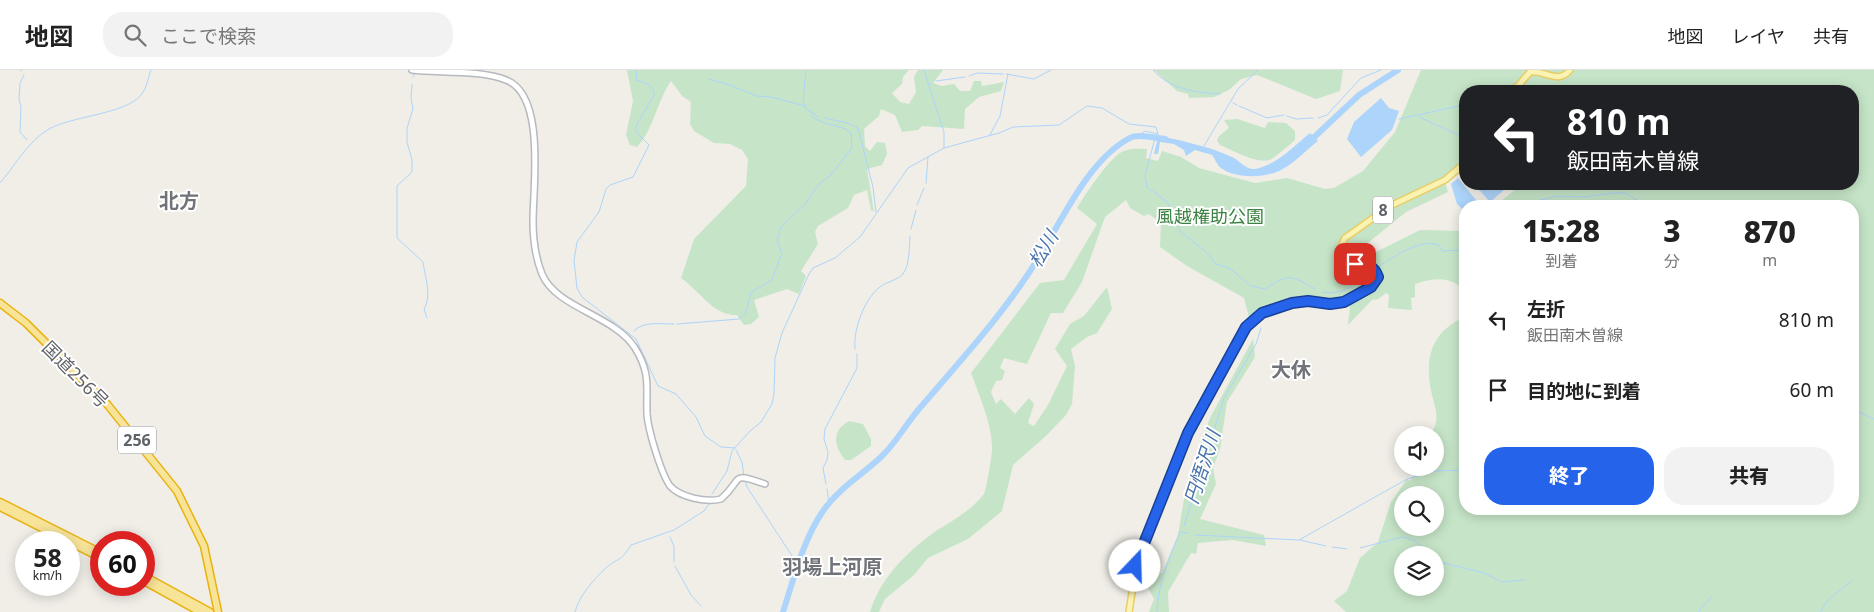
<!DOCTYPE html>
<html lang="ja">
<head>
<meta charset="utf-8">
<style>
	:root { --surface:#fff; --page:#f2f2f2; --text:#222; --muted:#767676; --line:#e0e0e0; --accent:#2563eb }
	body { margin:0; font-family:"Noto Sans","Noto Sans JP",sans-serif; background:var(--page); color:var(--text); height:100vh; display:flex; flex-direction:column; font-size:19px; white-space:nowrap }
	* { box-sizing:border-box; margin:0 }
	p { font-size:16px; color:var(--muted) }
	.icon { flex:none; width:28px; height:28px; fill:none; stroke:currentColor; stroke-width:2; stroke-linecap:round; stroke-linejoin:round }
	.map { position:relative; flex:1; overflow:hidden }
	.side { position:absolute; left:1459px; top:130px; width:400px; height:315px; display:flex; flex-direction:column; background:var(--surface); border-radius:20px; box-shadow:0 2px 12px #0003 }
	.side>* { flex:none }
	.banner { position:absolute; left:1459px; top:15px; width:400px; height:105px; border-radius:20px; box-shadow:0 2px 12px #0003; background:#202124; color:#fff; overflow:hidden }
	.fabs { position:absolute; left:1394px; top:356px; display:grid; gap:10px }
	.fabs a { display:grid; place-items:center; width:50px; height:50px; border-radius:50%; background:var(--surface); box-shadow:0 2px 12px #0003; font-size:25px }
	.speed { position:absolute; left:15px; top:461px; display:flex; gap:10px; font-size:25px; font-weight:700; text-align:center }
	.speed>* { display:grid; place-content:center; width:65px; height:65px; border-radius:50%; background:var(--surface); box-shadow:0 2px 12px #0003; line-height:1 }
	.speed small { font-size:12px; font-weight:400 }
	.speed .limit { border:8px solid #d22; background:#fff; color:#111 }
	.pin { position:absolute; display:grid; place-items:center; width:42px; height:42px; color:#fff; margin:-21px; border-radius:10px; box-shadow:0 2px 8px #0006 }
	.me { position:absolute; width:55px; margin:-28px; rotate:21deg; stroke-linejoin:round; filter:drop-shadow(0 0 4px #0008) }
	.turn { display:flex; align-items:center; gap:18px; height:105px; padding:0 25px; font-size:22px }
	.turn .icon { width:65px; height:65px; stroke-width:2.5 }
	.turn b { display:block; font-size:35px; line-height:42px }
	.eta { display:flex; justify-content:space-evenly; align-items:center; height:85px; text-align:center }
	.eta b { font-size:30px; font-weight:800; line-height:35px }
	.primary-button { display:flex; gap:10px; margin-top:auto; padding:10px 25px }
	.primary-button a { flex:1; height:58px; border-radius:20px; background:var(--accent); color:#fff; font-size:20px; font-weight:800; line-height:58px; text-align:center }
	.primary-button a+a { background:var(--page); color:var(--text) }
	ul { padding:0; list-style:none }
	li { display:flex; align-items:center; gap:15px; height:70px; padding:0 25px }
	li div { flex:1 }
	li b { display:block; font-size:19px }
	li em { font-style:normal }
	header { display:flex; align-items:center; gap:30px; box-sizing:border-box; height:70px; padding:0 25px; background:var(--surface); border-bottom:1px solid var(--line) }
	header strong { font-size:24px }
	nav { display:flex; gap:28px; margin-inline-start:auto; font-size:18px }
	.search { width:350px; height:45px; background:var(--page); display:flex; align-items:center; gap:12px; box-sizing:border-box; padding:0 18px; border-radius:20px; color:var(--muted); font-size:19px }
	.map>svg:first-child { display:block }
	.green { fill:#c6e5c8; fill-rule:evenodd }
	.water { fill:#add4fa }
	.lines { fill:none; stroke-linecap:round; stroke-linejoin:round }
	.stream { stroke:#add4fa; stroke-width:1 }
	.river { stroke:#add4fa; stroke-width:6 }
	.secondary-casing { stroke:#b6b9be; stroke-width:8 }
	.primary-casing { stroke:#e9cd67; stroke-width:8 }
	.highway-casing { stroke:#e9b20f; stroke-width:9 }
	.secondary { stroke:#fff; stroke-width:5 }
	.primary { stroke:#faf3b2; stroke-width:5 }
	.highway { stroke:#f7e498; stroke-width:6 }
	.route-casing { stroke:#184099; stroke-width:12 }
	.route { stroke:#2563eb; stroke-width:9 }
	.labels { text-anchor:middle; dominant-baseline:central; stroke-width:4; stroke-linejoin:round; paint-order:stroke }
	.shield { fill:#fff; stroke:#8f9195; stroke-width:1 }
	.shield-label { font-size:16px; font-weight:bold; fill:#5f6267 }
	.park-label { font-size:18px; fill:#3b8242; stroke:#fff }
	.street-label { font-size:18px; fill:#5f6267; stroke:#fff }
	.water-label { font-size:19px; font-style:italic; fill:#4a73ac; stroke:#fff }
	.quarter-label { font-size:20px; font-weight:bold; fill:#707479; stroke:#fff }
</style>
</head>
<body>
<header>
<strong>地図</strong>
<div class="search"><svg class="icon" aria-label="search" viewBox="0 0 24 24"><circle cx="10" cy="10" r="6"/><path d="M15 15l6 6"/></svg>ここで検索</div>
<nav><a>地図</a><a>レイヤ</a><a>共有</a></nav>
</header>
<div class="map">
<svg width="1874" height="542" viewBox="0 0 1874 542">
	<rect width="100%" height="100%" fill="#f0eee7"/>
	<!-- green -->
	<g class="green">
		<path d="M627,0H909L903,7L902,14L892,23L900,32L909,34L916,22L914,7L918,0H943L933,13L942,16L954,14L960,21H970L974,11H981L982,16L1004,12L1001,21L979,27L965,39L964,59L922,56L918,60L902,62L895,45L881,39L879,46L864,59L865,76L870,81L877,72L885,73L887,84L882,95L867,99L874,142L871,140L867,120L854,125L848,138L818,156L815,162L818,174L801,201L806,206L799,224L787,219L754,230L759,247L751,254L744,255L737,245C713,246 700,221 681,208L694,169L746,116L748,89L742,80L730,74L714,73L694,61L690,54L691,32L682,26L671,11C657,31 653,61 637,77L630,75L626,65L633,31Z"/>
		<polygon points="1154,0 1343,0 1340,21 1316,29 1257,5 1241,9 1229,20 1214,27 1189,28 1188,24 1177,21"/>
		<path d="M1421,0H1874V542H1346L1334,531L1347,521L1360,488L1378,472L1391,432L1407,409L1410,411L1419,398H1435V365H1429C1441,352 1436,341 1432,325C1424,290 1430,262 1465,247V439H1852V136H1495L1522,114H1852V21H1465V88L1444,109L1448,122L1406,142L1364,176L1368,186L1420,160L1465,161V223C1453,205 1434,208 1415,214V227L1411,228L1412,240L1388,238L1389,225L1386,223L1378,229L1372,230L1348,255L1350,237L1347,228L1336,231L1308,227L1263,237L1250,251L1244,228L1187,196L1160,177L1161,153L1149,144L1144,146L1130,138L1126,130L1105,147L1082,212L1063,243H1051L1027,294L1004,288L1000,298L1005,301L1002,310L996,311L991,322L996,334L1001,329L1015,344L1029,328L1034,334L1028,353L1034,356L1048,335L1067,296L1055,279L1070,254L1084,246L1107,217L1112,239L1097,263L1087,267L1071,279L1075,296L1072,334L1066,345L1046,366L1013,395L1002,441L968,469L928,488L914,505L885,529L879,542H870C881,507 907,482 936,461C953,450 971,441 984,424C986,421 992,385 992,380C993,356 979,325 971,303L1040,213L1064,210L1097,154L1077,138C1085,125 1110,86 1124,81C1131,78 1139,78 1147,79L1146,88L1158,91L1162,81L1181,87L1199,98L1255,113L1287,108L1325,119L1334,118L1363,101L1395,62ZM1402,425H1435V458H1402ZM1402,485H1435V518H1402Z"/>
		<path d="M1237,49L1265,58L1268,52L1286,53L1295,61V70C1288,76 1281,82 1273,88C1260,97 1233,80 1220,75L1217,71L1219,66L1229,58L1224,50Z"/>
		<polygon points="1253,269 1255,287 1227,332 1220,379 1213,398 1216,414 1200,449 1264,465 1266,476 1233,470 1198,473 1196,484 1191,483 1168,522 1169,542 1149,542 1154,529 1146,514 1151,506 1162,503 1178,465 1185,423 1201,370 1211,346"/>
		<path d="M849,351L863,354L871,369V376L851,390H845C834,376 831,361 849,351Z"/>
	</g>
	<!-- water -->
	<g class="water">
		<polygon points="1381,28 1389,38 1399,41 1392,60 1361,87 1347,69 1354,52"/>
		<path d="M1310,63L1318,71C1306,80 1295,93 1281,100C1267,108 1235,109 1221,98C1217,95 1215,89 1212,85L1195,80L1186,86L1184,80L1174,74L1160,72L1158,84H1154L1158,67H1165C1187,72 1210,77 1232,87C1240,91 1246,100 1255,99C1277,95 1294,76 1310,63Z"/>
		<polygon points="1458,108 1481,136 1465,136 1465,142 1457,134 1451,114"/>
		<polygon points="1474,114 1499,114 1504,120 1490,132"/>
	</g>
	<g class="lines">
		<!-- stream -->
		<g class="stream">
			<polyline points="21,0 21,1"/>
			<polyline points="637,0 636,10 648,14 654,21 654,25 636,56 636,62 649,75 633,107 610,115 606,119 599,142 577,172 574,191 577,218 582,227 636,269 658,316 676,324 696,347 705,366 721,377 735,378"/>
			<polyline points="806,0 803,31 806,39 819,47"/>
			<polyline points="924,0 944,62 944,78"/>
			<path d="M1153,0C1171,20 1194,22 1220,24"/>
			<polyline points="1006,4 1034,9 1051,0"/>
			<polyline points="24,5 20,13 19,29 21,37 20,62 27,70"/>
			<polyline points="969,6 977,3 1003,4"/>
			<polyline points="413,7 415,3"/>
			<polyline points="708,9 727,14 757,26 771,27 805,36"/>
			<polyline points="936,11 965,7"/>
			<path d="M412,14L411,28L413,39L407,58V72L412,90V102L397,116V168L423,192C425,207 432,225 424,239L427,248"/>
			<polyline points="1233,33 1237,35"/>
			<polyline points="1239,36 1267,48 1284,45"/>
			<polyline points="1287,46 1296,49 1313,48"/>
			<polyline points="1419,47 1459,65"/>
			<polyline points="824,48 848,53 858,58 873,117 876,142"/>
			<polyline points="1318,48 1327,45 1361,8 1381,0"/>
			<polyline points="1399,49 1459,36"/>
			<polyline points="990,65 1000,46 1008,4"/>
			<polyline points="1139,66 1145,61 1158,64"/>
			<path d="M1155,68L1145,106L1147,117L1167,132L1171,138L1174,152L1181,162L1206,182L1216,194L1229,198L1251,216L1265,219C1289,204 1289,204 1315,219"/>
			<polyline points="1204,76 1238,19 1258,0"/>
			<path d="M0,113C15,96 28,71 49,59C72,46 126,44 141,25C147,18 148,8 151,0"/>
			<polyline points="926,113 928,87"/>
			<polyline points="1739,114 1761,114"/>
			<polyline points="1773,114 1802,119"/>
			<polyline points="917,135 924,118"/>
			<polyline points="1516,136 1557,126 1582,127 1614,123 1625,123 1637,130 1642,136"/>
			<polyline points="911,159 916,140"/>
			<path d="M1374,199C1392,189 1417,168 1439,175L1442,181L1465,180"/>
			<path d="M1322,222C1350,226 1350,213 1370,201"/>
			<path d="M677,254L739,249L746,243L751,222L772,210L782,183L777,171L781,157L805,134L820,113L830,106L852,78L851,63C840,53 824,57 812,46"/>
			<path d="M634,261C643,251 661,254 674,254"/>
			<path d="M855,279C853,260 864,229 880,217C886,212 898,210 903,204C910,194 909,178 910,166"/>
			<polyline points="1852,339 1874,349"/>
			<polyline points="736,380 742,392 744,406"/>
			<polyline points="745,410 747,417 798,495"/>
			<polyline points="826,414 823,398 827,390 828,382 824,369 825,359 857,298 857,284"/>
			<polyline points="827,419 829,433"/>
			<polyline points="712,424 727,401 732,381 750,361 761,352 772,334 774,324 775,288 782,263 809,204 813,198 835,188 860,167 908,98 944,78 999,63 1013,57 1059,55 1087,36 1102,38 1129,54 1156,57 1159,68"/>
			<polyline points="1184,456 1224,328 1256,274 1261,258"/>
			<polyline points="1195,465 1299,470 1407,409 1435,401 1465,400"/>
			<polyline points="670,467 674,476 674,492"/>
			<polyline points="1300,470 1326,476"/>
			<polyline points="1332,477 1347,479"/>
			<polyline points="1360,478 1402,467 1414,470 1432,485"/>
			<polyline points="1435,487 1444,493 1484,503 1502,512 1525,510"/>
			<polyline points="675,496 691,525 701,536"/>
			<path d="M575,542C579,526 593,510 606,498C618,487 620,493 631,475L674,460L704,441L709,434"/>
			<path d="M1157,542C1158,513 1169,489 1180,462L1188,463"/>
			<polyline points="1698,542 1712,526"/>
			<polyline points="1820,542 1829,529 1852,511"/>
		</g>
		<!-- river -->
		<g class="river">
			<polyline points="1308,73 1359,25 1398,0"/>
			<path d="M783,542C794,508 803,470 823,441C839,418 862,405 881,387C896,373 906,354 919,339C961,290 1009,238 1042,182C1064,146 1089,91 1128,69C1137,63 1154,68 1165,69"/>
		</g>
		<defs>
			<path id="secondary" d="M412,0C438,3 482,0 506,10C546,25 533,117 533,151C533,168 536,189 542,204C556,238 614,245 635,278C651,304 646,316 647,344C648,360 661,403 670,416C680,427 706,433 721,429C744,409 729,401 765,414"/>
			<g id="primary">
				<path d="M1509,21L1518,16L1530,2C1545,0 1558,15 1570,0"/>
				<path d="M1129,542L1137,490L1188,363L1246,257L1262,243L1292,233L1308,231L1330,234L1344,232L1371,217L1376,212L1377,204C1369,190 1328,196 1345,168L1390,136L1445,110L1465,93"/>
			</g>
			<g id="highway">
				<polyline points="0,233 26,253 107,334 177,421 204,476 218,542"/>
				<polyline points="0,432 101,483"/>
				<polyline points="0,437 101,488"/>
				<polyline points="144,506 210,542"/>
				<polyline points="144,511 200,542"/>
			</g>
		</defs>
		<!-- secondary casing -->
		<use href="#secondary" class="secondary-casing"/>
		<!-- primary casing -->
		<use href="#primary" class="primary-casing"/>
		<!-- highway casing -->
		<use href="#highway" class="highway-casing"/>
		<!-- secondary -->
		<use href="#secondary" class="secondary"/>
		<!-- primary -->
		<use href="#primary" class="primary"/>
		<!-- highway -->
		<use href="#highway" class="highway"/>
	</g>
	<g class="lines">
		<defs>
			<path id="route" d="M1135,496L1188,363L1246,257L1262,243L1292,233L1308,231L1330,234L1344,232L1371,217L1378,207C1374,195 1366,195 1355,194"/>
		</defs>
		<!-- route casing -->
		<use href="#route" class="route-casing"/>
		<!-- route -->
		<use href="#route" class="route"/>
	</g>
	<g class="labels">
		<!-- shield labels -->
		<g class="shield">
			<rect x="1373" y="126.5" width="20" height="27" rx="4"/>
			<rect x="118" y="356.5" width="38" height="27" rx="4"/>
		</g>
		<g class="shield-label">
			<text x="1383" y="140">8</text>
			<text x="137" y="370">256</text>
		</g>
		<!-- park labels -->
		<g class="park-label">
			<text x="1210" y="146">風越権助公園</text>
		</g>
		<!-- street labels -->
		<g class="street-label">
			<text transform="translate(76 304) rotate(45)">国道256号</text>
		</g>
		<!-- water labels -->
		<g class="water-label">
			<text transform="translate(1043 179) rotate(-59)">松川</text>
			<text transform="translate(1202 397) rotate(-72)">円悟沢川</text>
		</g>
		<!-- quarter labels -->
		<g class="quarter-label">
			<text x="179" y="130">北方</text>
			<text x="1291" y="299">大休</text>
			<text x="832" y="496">羽場上河原</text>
		</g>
	</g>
</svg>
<div class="fabs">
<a><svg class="icon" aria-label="sound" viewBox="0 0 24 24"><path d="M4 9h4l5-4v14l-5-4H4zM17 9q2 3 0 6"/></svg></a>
<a><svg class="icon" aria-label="search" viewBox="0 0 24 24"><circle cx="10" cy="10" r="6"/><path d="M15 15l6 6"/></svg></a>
<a><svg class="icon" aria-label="layers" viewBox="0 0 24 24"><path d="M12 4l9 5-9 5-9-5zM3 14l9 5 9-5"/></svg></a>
</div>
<div class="speed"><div>58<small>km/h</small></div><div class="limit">60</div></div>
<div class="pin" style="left:1355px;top:194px;background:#d93025"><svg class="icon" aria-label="arrive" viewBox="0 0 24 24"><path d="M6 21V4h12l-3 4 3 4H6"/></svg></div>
<svg class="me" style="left:1135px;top:496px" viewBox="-20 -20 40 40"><circle r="19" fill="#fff"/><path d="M0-13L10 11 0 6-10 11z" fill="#2563eb"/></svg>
<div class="banner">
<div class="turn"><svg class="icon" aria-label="left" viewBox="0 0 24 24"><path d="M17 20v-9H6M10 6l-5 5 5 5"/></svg><div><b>810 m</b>飯田南木曽線</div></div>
</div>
<section class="side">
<div class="eta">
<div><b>15:28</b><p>到着</p></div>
<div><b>3</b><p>分</p></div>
<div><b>870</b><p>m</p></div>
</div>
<ul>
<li><svg class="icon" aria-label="left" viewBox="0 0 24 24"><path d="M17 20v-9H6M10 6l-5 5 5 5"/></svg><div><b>左折</b><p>飯田南木曽線</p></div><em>810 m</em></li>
<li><svg class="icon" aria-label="arrive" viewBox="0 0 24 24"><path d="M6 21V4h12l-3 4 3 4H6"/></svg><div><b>目的地に到着</b></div><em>60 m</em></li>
</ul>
<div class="primary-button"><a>終了</a><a>共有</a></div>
</section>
</div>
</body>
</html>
